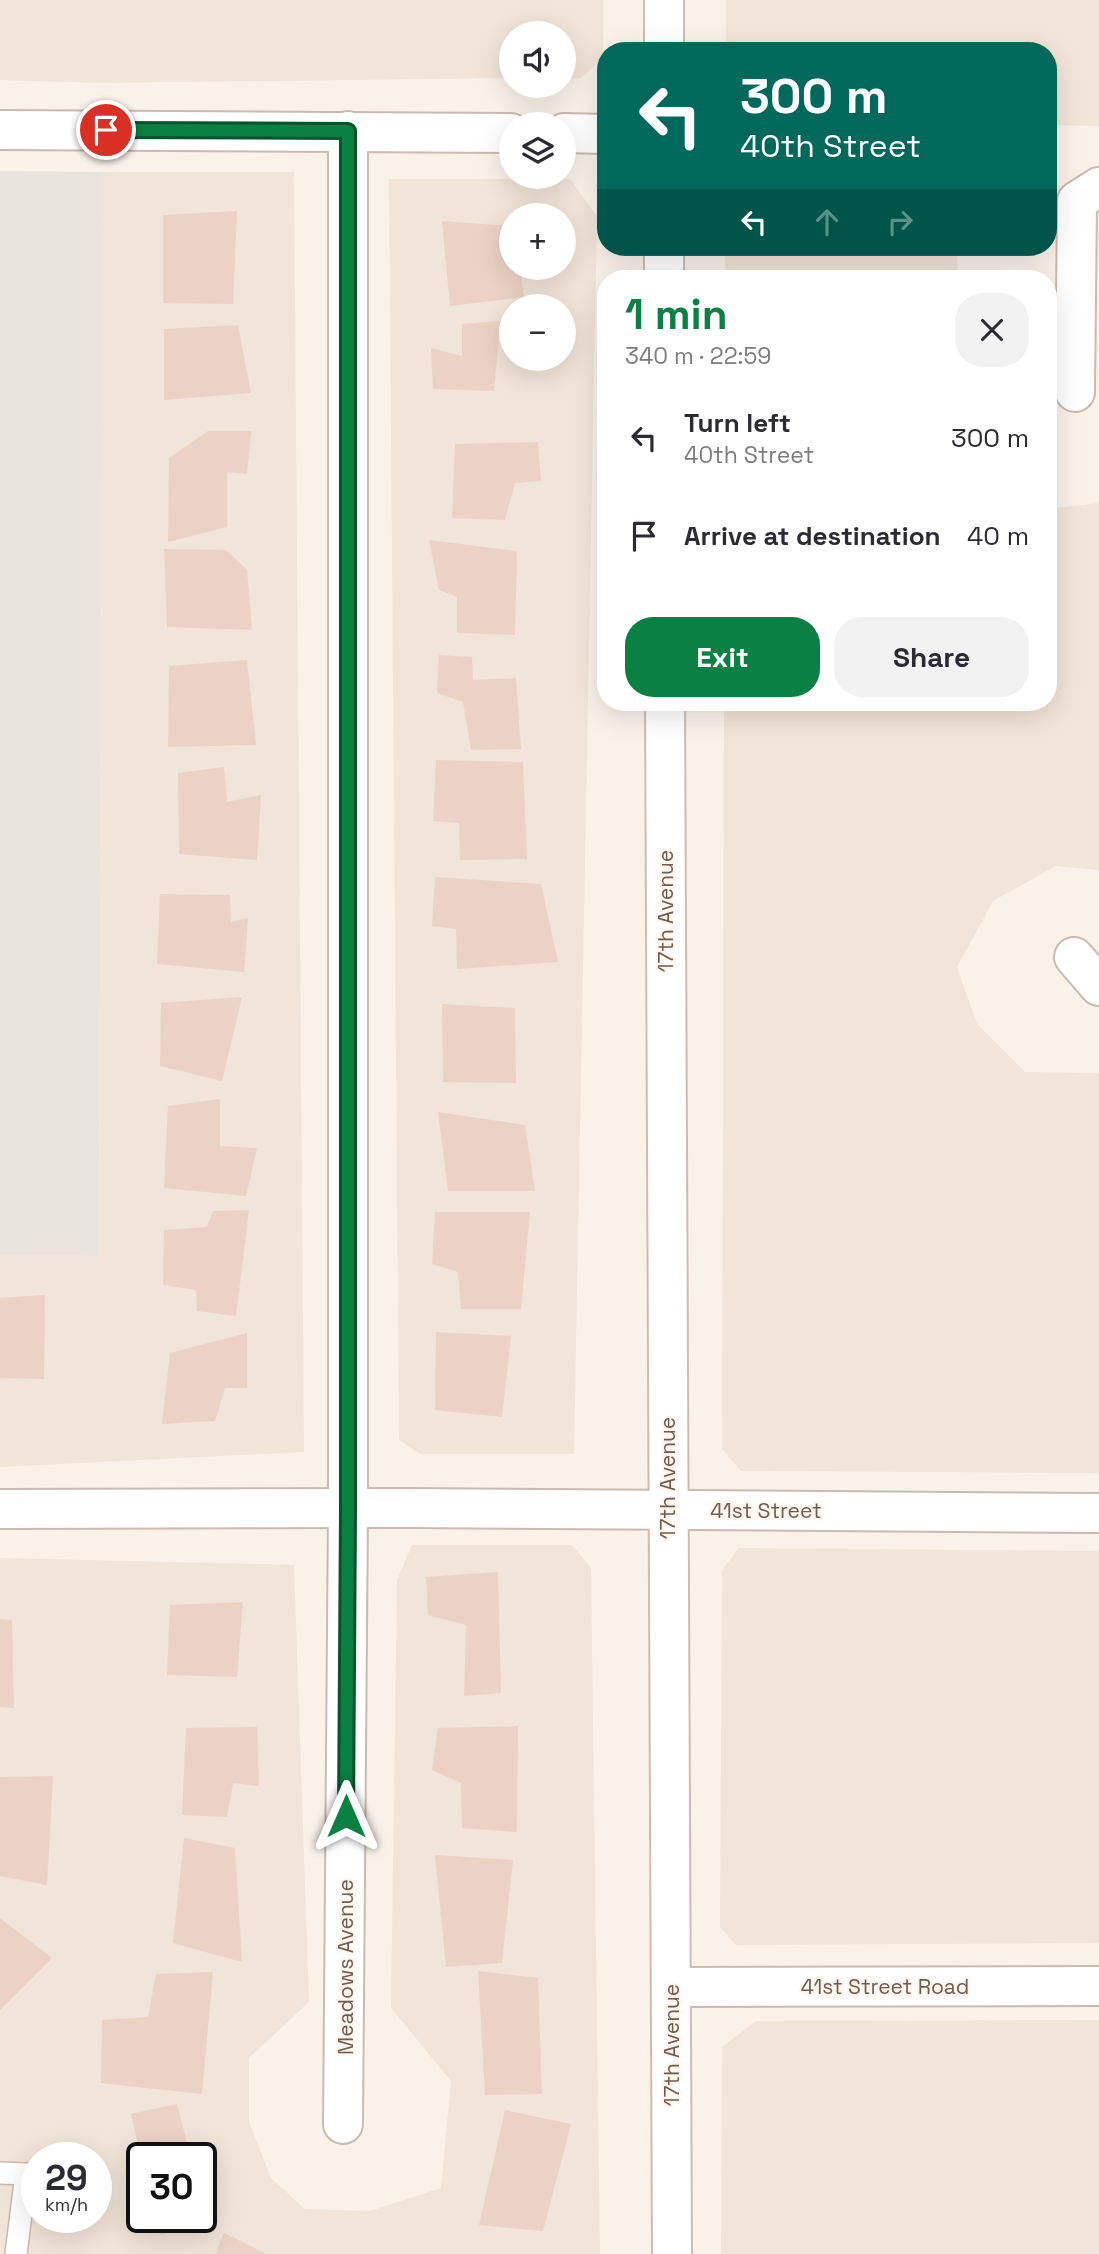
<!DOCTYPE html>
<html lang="en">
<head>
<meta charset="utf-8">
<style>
	:root { --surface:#fff; --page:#f2f2f3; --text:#2b2b33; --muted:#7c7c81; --accent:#0b8043 }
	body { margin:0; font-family:"Space Grotesk",sans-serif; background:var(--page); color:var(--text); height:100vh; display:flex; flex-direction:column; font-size:26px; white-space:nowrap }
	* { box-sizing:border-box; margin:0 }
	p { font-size:23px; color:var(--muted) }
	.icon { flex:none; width:38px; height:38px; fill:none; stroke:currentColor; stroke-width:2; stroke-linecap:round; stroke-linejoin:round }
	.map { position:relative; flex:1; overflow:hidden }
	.drawer { position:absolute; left:597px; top:270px; width:460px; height:441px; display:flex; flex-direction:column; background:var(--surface); border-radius:28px; box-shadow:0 7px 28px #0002 }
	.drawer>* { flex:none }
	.guide { position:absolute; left:597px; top:42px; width:460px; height:214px; border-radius:28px; box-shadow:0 7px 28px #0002; background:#00695c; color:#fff; overflow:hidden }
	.controls { position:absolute; left:499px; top:21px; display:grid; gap:14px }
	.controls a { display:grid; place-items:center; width:77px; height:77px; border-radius:50%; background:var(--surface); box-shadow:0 7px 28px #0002; font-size:35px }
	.speed { position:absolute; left:21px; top:2142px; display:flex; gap:14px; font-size:35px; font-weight:700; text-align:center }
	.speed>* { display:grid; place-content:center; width:91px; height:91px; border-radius:50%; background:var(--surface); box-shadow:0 7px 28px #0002; line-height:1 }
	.speed small { font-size:18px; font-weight:400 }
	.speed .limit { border:4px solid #111; border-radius:10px; background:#fff; color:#111 }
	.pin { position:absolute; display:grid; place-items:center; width:60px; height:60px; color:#fff; margin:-30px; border:4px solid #fff; border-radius:50%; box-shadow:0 2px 7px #0007 }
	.me { position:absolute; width:77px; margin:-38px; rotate:0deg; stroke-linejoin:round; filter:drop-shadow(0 0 5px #0008) }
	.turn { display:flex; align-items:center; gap:24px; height:147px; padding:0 28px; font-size:32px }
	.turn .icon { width:91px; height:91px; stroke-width:2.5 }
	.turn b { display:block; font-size:49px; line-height:60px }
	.lanes { display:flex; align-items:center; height:66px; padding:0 28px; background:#0003; justify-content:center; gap:35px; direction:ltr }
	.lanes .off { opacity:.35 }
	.round { display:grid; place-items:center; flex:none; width:74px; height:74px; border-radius:28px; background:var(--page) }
	.overview { display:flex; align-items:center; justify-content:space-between; height:119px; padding:0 28px }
	h1 { font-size:42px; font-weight:800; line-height:52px; color:var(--accent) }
	.cta { display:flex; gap:14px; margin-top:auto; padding:14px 28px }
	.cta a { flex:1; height:80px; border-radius:28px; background:var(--accent); color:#fff; font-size:28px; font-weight:800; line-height:80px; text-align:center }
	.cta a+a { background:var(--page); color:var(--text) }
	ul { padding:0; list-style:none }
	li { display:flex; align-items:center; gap:21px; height:98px; padding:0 28px }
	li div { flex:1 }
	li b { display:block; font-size:26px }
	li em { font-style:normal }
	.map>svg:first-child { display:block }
	.residential { fill:#f1e4d8; fill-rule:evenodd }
	.industrial { fill:#e9e3de }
	.building { fill:#ecd2c4 }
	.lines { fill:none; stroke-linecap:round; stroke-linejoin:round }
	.lane-casing { stroke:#cbbab0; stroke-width:24 }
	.street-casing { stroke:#cbbab0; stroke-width:42 }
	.secondary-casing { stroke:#cfbcb1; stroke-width:42 }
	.lane { stroke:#fff; stroke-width:21 }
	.street { stroke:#fff; stroke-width:38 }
	.secondary { stroke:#fff; stroke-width:38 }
	.route-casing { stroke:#07532c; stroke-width:18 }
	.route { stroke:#0b8043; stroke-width:12 }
	.labels { text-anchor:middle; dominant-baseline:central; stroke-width:5; stroke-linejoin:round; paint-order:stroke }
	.street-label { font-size:21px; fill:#715a4f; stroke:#fdf7ef }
</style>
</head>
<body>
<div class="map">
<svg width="1099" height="2254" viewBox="0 0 1099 2254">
	<rect width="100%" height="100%" fill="#faf2e9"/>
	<!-- residential -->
	<g class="residential">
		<polygon points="0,0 603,0 603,58 581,78 564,78 564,33 511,33 511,78 101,83 0,80"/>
		<polygon points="726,0 1099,0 1099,126 1048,125 1048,51 726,51"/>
		<polygon points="103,172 294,172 304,1452 0,1467 0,1255 99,1256"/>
		<path d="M389,179H570L597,216L574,1454H420L399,1440ZM511,215H564V268H511ZM511,306H564V359H511Z"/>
		<polygon points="725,247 957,247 958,278 725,278"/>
		<polygon points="1099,503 1099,870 1056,866 993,901 957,967 977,1024 1025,1072 1099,1073 1099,1473 741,1471 722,1449 724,702 1048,702 1048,509"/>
		<path d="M412,1545H572L591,1568L600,2254H0V1558L294,1565L309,2002L249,2058V2122L271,2178L305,2209L370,2211L441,2188L451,2081L391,2008L397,1580ZM37,2158H96V2217H37ZM142,2158H201V2217H142Z"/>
		<polygon points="738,1548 1099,1551 1099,1943 736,1945 720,1927 722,1571"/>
		<polygon points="1099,2020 1099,2254 721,2254 722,2047 756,2021"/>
	</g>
	<!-- industrial -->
	<polygon class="industrial" points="0,171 103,172 99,1256 0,1255"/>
	<!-- building -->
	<g class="building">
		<polygon points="237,211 233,304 163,303 163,215"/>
		<polygon points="442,221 511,226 511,268 520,268 524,297 450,306"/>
		<polygon points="500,321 494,391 433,389 431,348 462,356 462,324"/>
		<polygon points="238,325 251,393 164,400 164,329"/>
		<polygon points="208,431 251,431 247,474 227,472 227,527 168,542 169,458"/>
		<polygon points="538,442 541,481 515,483 505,520 452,518 455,444"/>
		<polygon points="429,540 517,551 515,635 457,633 457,597 439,590"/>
		<polygon points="164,549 226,550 247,570 252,630 167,627"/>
		<polygon points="439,655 472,657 473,680 516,678 521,749 471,750 463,702 437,693"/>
		<polygon points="247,660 256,745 168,747 169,666"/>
		<polygon points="436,760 523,762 527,859 460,860 459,823 433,821"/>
		<polygon points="224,767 227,802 261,795 257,860 179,854 178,773"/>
		<polygon points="435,877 541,884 558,962 457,969 456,929 432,926"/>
		<polygon points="160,894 230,895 231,922 248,918 244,972 157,964"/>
		<polygon points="242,997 222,1081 160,1066 161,1003"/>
		<polygon points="442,1004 515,1008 516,1083 443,1082"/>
		<polygon points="220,1099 220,1146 257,1148 246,1196 164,1188 168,1106"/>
		<polygon points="438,1112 525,1125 535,1191 448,1191"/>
		<polygon points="249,1210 236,1316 197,1311 196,1290 163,1285 164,1230 207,1227 213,1211"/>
		<polygon points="435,1212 530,1212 521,1309 461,1309 458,1272 432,1264"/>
		<polygon points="45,1295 44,1379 0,1378 0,1298"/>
		<polygon points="436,1332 511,1336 502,1417 435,1410"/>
		<polygon points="247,1333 247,1388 225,1388 215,1421 162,1424 170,1353"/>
		<polygon points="498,1572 501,1693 464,1696 466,1625 428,1615 426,1577"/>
		<polygon points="243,1602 237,1677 167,1675 170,1605"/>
		<polygon points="0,1619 12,1620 14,1708 0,1707"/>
		<polygon points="518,1726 517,1832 462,1828 461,1783 432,1770 438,1728"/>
		<polygon points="257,1727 259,1786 233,1783 227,1817 182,1815 186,1728"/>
		<polygon points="53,1776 47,1885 0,1876 0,1777"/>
		<polygon points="184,1838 235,1848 242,1962 173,1943"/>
		<polygon points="435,1855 513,1860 502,1963 446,1967"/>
		<polygon points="0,1918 52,1958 0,2010"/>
		<polygon points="478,1971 538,1978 542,2094 485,2095"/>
		<polygon points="213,1972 202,2094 101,2083 102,2020 148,2017 156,1974"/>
		<polygon points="177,2104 191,2158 141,2158 131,2114"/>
		<polygon points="505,2110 571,2124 543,2231 479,2225"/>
		<polygon points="201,2204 206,2217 161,2235 156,2217 201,2217"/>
		<polygon points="224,2233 267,2254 215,2254"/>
	</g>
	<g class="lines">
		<defs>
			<polyline id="lane" points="0,2173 26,2174 16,2254"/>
			<g id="street">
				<polyline points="0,130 511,133"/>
				<polyline points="564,133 606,134"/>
				<polyline points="1075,392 1077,201 1099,187"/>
				<polyline points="1074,957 1099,986"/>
				<polyline points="0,1509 405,1508 1099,1513"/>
				<polyline points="671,1987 1099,1986"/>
				<polyline points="343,2124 348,1508 348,131"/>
			</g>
			<g id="secondary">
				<polyline points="664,51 664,0"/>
				<polyline points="664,247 664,278"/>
				<polyline points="665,702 672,2254"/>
			</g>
		</defs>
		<!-- lane casing -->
		<use href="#lane" class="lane-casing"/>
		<!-- street casing -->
		<use href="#street" class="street-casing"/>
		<!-- secondary casing -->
		<use href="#secondary" class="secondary-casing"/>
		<!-- lane -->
		<use href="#lane" class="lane"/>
		<!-- street -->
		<use href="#street" class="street"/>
		<!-- secondary -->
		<use href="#secondary" class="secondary"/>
	</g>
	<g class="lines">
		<defs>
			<polyline id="route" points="106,130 348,131 348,1508 346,1816"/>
		</defs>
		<!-- route casing -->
		<use href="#route" class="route-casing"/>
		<!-- route -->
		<use href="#route" class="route"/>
	</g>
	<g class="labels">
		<!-- street labels -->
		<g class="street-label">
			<text transform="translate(665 911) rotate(-90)">17th Avenue</text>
			<text transform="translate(667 1478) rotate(-90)">17th Avenue</text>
			<text x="766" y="1510">41st Street</text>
			<text transform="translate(345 1967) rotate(-90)">Meadows Avenue</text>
			<text x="885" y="1986">41st Street Road</text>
			<text transform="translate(671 2045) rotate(-90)">17th Avenue</text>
		</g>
	</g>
</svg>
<div class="controls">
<a><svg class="icon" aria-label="sound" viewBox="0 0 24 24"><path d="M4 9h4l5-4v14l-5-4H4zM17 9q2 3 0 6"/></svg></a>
<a><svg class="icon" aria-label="layers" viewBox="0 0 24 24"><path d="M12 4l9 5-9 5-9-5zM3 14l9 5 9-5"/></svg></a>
<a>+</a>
<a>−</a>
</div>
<div class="speed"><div>29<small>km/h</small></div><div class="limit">30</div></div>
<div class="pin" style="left:106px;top:130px;background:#d93025"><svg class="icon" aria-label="arrive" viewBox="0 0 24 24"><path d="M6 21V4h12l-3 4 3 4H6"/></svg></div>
<svg class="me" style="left:346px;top:1816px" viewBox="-20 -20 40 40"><path d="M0-17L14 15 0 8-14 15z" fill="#0b8043" stroke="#fff" stroke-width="4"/></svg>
<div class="guide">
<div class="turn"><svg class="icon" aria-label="left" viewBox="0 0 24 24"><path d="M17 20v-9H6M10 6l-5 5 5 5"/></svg><div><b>300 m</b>40th Street</div></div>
<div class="lanes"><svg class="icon" aria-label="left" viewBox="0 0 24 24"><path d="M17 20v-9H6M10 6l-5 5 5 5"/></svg><svg class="icon off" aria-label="ahead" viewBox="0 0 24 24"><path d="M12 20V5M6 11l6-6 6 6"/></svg><svg class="icon off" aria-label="right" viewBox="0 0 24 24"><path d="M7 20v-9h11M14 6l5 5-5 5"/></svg></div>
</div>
<section class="drawer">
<div class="overview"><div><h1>1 min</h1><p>340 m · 22:59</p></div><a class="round"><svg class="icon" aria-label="close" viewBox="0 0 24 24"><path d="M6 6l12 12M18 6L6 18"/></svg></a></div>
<ul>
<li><svg class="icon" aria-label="left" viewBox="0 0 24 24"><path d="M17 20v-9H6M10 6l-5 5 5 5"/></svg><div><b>Turn left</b><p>40th Street</p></div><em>300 m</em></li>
<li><svg class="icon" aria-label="arrive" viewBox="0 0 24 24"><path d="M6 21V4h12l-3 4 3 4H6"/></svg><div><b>Arrive at destination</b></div><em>40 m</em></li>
</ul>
<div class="cta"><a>Exit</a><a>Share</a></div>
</section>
</div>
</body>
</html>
